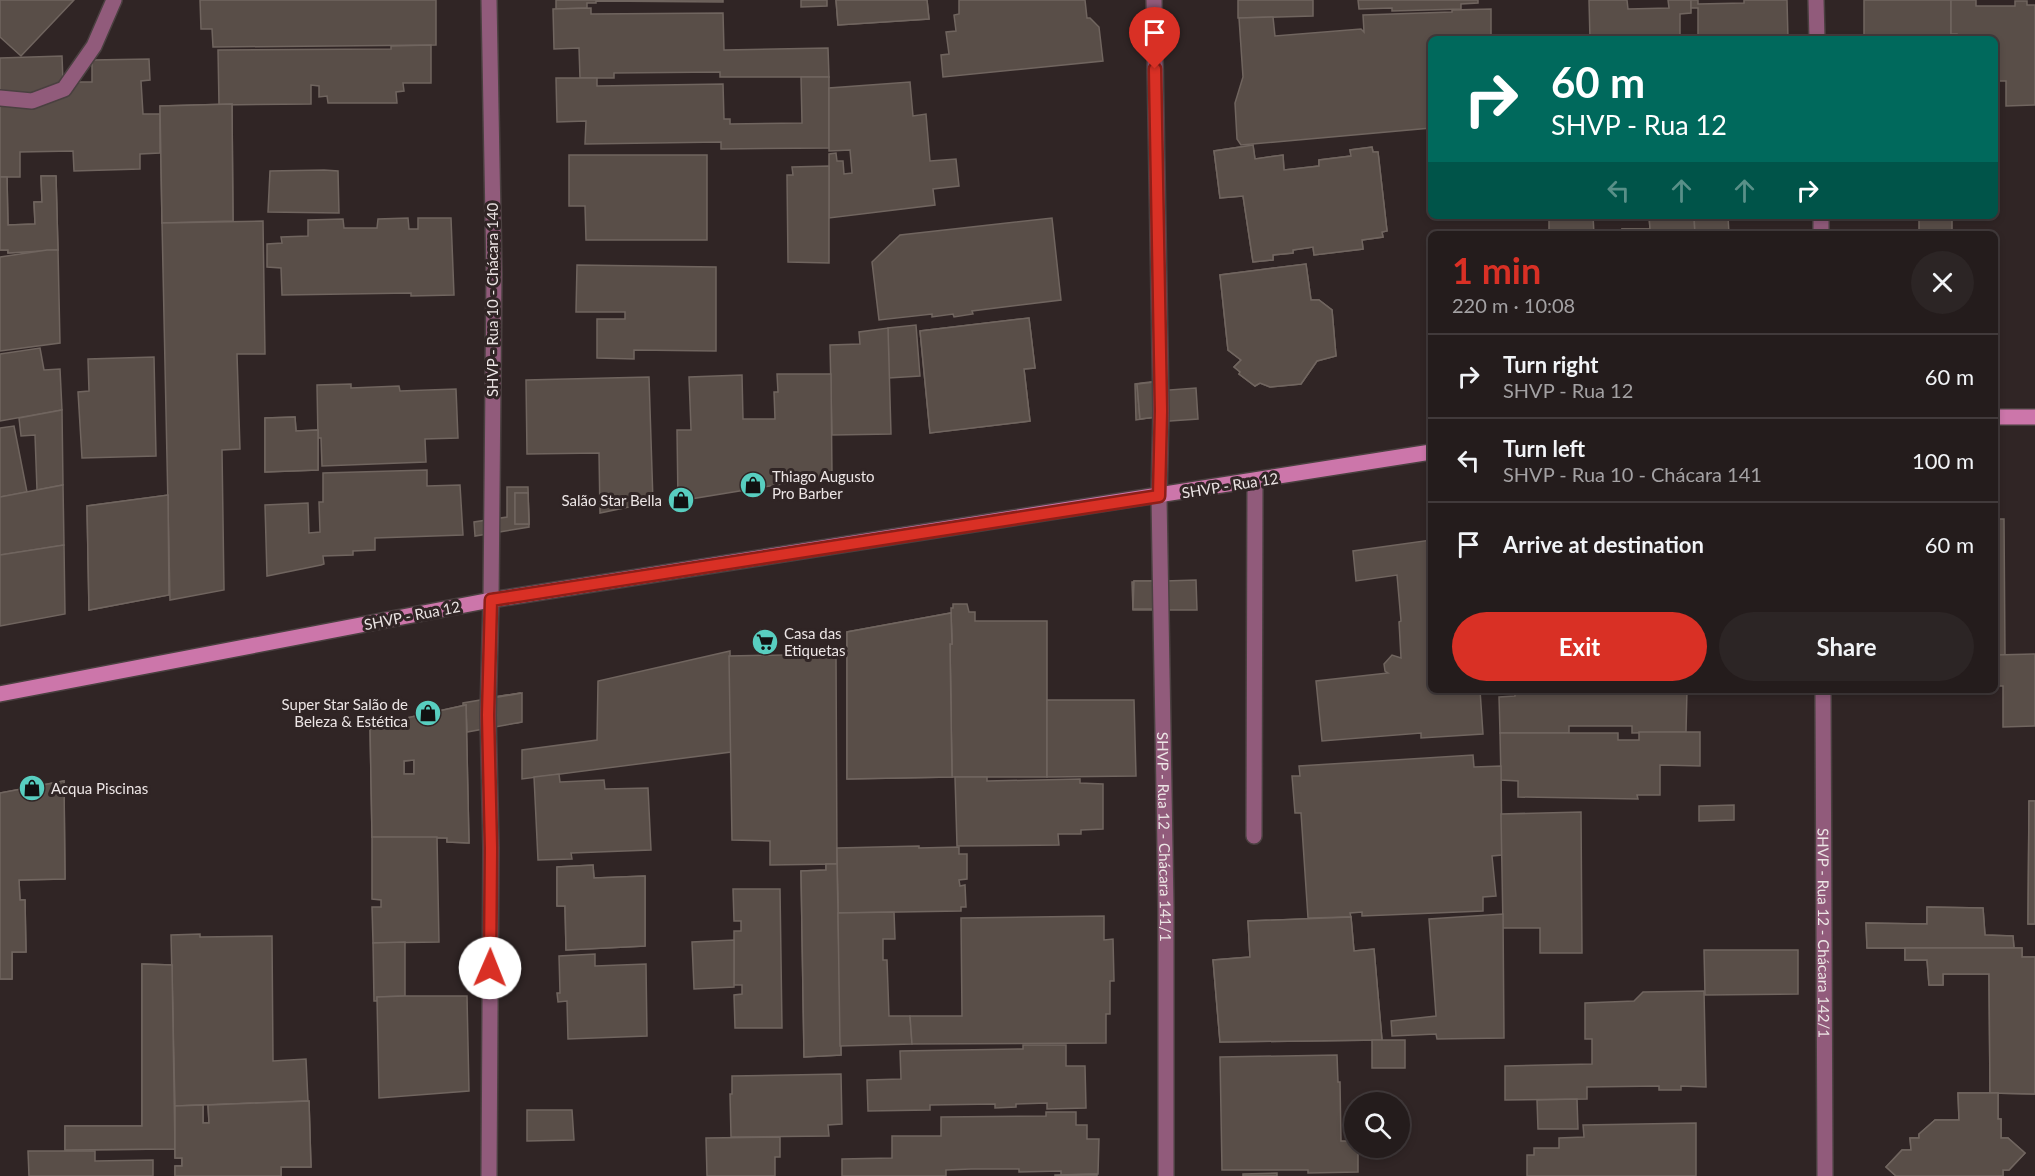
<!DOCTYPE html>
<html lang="en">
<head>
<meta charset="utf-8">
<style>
	:root { --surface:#241c1c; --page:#2c2525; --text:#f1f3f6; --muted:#a3a1a3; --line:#413a3b; --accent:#d93025 }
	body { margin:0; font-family:Lato,sans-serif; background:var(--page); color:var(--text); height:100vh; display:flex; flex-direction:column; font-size:22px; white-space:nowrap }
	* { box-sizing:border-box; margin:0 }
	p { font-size:20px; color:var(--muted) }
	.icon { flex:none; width:33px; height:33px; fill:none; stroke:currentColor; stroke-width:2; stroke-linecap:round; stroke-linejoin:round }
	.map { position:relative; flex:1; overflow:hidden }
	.drawer { position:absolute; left:1428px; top:231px; width:570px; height:462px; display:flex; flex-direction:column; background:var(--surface); border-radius:9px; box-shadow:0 3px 9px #0003,0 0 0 2px var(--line) }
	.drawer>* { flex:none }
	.top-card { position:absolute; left:1428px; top:36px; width:570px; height:183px; border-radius:9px; box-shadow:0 3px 9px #0003,0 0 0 2px var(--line); background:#00695c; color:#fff; overflow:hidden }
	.buttons { position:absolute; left:1344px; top:1092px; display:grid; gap:12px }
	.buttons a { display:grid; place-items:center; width:66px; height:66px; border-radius:50%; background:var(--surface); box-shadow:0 3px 9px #0003,0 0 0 2px var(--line); font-size:30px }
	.pin { position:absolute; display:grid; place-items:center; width:51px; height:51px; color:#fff; margin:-62px -26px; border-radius:50% 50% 50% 0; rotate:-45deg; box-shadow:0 0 6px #0007 }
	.pin .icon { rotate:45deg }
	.me { position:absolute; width:66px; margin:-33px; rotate:1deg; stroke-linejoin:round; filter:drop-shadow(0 0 4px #0008) }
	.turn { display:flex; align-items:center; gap:21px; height:126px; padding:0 24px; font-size:27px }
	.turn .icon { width:78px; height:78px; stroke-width:2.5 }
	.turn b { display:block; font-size:42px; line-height:51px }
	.lanes { display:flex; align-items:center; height:57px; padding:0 24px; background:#0003; justify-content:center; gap:30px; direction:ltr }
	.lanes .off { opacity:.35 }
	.round { display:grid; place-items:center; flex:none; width:63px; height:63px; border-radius:32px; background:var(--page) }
	.head { display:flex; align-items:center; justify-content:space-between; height:102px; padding:0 24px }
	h1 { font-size:36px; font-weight:700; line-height:45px; color:var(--accent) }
	.cta { display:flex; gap:12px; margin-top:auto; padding:12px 24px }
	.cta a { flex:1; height:69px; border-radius:36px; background:var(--accent); color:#fff; font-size:24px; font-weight:700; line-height:69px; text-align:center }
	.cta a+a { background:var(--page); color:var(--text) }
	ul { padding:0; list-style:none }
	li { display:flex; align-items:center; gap:18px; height:84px; padding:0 24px; border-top:2px solid var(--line) }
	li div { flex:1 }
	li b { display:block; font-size:22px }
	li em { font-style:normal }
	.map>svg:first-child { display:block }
	.building { fill:#594e48; stroke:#70655f; stroke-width:1.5; fill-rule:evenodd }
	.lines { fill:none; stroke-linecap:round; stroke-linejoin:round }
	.lane-casing { stroke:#4a4040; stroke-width:18 }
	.street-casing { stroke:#4a4040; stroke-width:18 }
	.secondary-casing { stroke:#4a4040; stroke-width:18 }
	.lane { stroke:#915b7b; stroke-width:15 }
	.street { stroke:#915b7b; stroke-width:15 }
	.secondary { stroke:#cc76aa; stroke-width:15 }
	.route-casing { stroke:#8d1f18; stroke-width:15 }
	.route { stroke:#d93025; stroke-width:10 }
	.labels { text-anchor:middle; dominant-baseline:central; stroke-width:6; stroke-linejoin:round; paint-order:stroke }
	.street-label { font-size:15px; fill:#ece5e5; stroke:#302525 }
	.poi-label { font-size:15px; fill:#ece5e5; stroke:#302525; text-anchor:start }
</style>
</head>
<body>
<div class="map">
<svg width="2035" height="1176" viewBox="0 0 2035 1176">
	<rect width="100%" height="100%" fill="#302525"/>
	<!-- building -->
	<g class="building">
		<polygon points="0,0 74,0 21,56 0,37"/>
		<polygon points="200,0 436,0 436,45 213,47 212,29 201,29"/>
		<polygon points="556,0 723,0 723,2 596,1 596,3 587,3 587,8 556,9"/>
		<polygon points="801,0 827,0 827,6 801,7"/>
		<polygon points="836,0 927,0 929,19 838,25"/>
		<polygon points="836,0 927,0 929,19 838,25"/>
		<polygon points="959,0 1085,0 1087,18 1090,18 1099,27 1103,61 943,77 941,55 949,54 946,32 956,31 954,15 959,14"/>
		<polygon points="1238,0 1313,0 1313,16 1238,18"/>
		<polygon points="1358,0 1478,0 1478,3 1461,4 1461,9 1392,11 1392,8 1359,9"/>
		<polygon points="1589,0 1627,0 1628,9 1669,8 1668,0 1691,0 1691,13 1680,14 1680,39 1590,39"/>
		<polygon points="1691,0 1698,0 1698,4 1744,3 1744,0 1787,0 1788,39 1698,39 1698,8 1691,8"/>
		<rect x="1864" y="0" width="87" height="39"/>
		<polygon points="1951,0 1976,0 1976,6 2015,6 2015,1 2027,1 2027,5 2035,5 2035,105 2006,106 2006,81 1995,81 1995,39 1957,39 1957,34 1951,34"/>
		<polygon points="591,8 591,14 723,13 724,50 828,48 829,77 720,77 720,72 614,73 614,78 580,78 579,48 554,49 553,9"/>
		<polygon points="1491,9 1491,39 1431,39 1431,128 1241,145 1237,139 1235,103 1243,77 1239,18 1273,17 1275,36 1361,29 1364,32 1363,15 1452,12 1452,10"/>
		<polygon points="431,45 431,83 403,83 404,91 396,92 397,103 328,103 327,96 319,97 319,86 311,85 311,104 219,105 218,50 391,49 391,46"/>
		<polygon points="62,56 63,82 92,82 92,60 149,59 150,80 141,81 143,114 160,114 160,153 140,154 140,169 74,171 73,151 20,152 20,177 0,177 0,58"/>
		<polygon points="801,77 829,77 829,148 721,149 721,142 585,144 586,121 557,122 556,78 597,78 597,86 723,84 724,119 730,119 730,124 802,123"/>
		<polygon points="910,82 913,116 926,114 930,161 956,159 959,186 933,189 935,205 829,218 829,154 836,153 837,161 843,161 844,174 852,173 850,150 829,151 829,88"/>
		<polygon points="232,104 233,221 162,223 160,106"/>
		<polygon points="232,104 233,221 162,223 160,106"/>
		<polygon points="1253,145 1255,159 1283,155 1284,170 1319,166 1319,160 1351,156 1350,150 1372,147 1373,152 1378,152 1387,231 1382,232 1383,237 1362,240 1363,249 1314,255 1313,247 1293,250 1293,253 1273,255 1273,260 1253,262 1243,196 1220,198 1214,151"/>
		<polygon points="1253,145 1255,159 1283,155 1284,170 1319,166 1319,160 1351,156 1350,150 1372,147 1373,152 1378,152 1387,231 1382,232 1383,237 1362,240 1363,249 1314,255 1313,247 1293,250 1293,253 1273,255 1273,260 1253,262 1243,196 1220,198 1214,151"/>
		<polygon points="569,155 707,155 707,240 586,240 585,206 569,206"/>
		<polygon points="829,166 829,263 788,262 787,175 793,175 792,167"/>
		<polygon points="324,170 338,171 339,213 268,212 270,171"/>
		<polygon points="41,176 56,176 58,250 8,253 8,250 0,250 0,177 7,177 8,225 35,224 34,202 42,202"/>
		<polygon points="41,176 56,176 58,250 8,253 8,250 0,250 0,177 7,177 8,225 35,224 34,202 42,202"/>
		<polygon points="1549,216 1593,216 1594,234 1549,234"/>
		<polygon points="1649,216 1694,216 1695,234 1622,234 1622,229 1650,229"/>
		<polygon points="1649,216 1694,216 1695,234 1622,234 1622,229 1650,229"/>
		<polygon points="1694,216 1728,216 1729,234 1695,234"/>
		<rect x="1919" y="216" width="33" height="18"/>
		<polygon points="408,218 409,229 418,229 418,218 451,218 454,295 411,296 411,293 282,295 281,268 267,267 267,244 282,243 281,237 308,236 308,220 343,219 344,228 377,228 378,219"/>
		<polygon points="1052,218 1061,300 972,311 973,314 954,317 953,314 932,317 932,314 879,320 872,262 900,235"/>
		<polygon points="263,221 265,354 237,354 240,449 222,450 224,590 170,600 162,223"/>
		<polygon points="47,250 58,250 60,343 0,351 0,257"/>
		<polygon points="1306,264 1311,300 1319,300 1332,310 1336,356 1317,361 1301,384 1270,387 1260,383 1255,386 1239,374 1240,372 1234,367 1241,360 1228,350 1220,275"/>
		<polygon points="1306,264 1311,300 1319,300 1332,310 1336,356 1317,361 1301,384 1270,387 1260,383 1255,386 1239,374 1240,372 1234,367 1241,360 1228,350 1220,275"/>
		<polygon points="577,265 716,267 716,351 634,350 634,359 597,358 597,319 625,319 625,312 576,312"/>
		<polygon points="1029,318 1035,368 1024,369 1030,421 930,433 920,331"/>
		<polygon points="1029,318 1035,368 1024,369 1030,421 930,433 920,331"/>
		<polygon points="916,325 920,376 889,378 888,328"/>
		<polygon points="888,328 891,434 832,435 830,345 860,344 859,332"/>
		<polygon points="40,348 44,370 60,369 62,410 0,421 0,354"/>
		<polygon points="154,357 156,456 82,458 78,392 89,391 88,359"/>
		<polygon points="777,374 831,374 832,476 678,501 677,430 691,430 689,377 742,375 743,419 775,419 774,392 778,392"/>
		<polygon points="649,377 653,502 600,513 599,453 527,454 526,380"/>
		<polygon points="1157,381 1156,391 1196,388 1198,419 1156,422 1155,417 1136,420 1135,384"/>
		<polygon points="1155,382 1156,417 1140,419 1137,384"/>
		<polygon points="1155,382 1156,417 1140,419 1137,384"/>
		<polygon points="351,384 351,388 399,386 400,391 456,389 458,438 425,439 426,462 322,466 321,438 318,438 317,385"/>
		<polygon points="62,410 63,485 37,490 35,435 21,436 19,418"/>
		<polygon points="295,417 296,431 318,430 318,470 265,472 265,418"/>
		<polygon points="295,417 296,431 318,430 318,470 265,472 265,418"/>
		<polygon points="14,426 27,492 0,497 0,428"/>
		<polygon points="427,470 427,486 460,485 463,535 375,538 375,550 353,551 353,555 323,556 324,564 321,565 267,576 265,505 308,503 309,533 320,532 319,502 323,502 323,473"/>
		<polygon points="63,485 64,545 0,555 0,497"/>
		<polygon points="507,487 528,487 529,527 475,536 474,522 507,517"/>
		<polygon points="515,493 528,493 529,524 515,524"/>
		<polygon points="515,493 528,493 529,524 515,524"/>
		<polygon points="168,495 169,595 89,610 87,506"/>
		<polygon points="168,495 169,595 89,610 87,506"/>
		<polygon points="1995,519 2004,519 2005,655 1995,655"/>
		<polygon points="1431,540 1431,690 1480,690 1483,734 1421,738 1421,733 1322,741 1316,681 1388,673 1385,671 1384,664 1392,655 1401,658 1399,622 1401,621 1397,575 1356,581 1353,551"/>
		<polygon points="64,545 65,614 0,626 0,555"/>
		<polygon points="1196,580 1197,610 1133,610 1132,582"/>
		<polygon points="1134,581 1154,581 1153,609 1133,609"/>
		<polygon points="1134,581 1154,581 1153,609 1133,609"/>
		<polygon points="953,604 967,604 969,612 975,612 975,621 1047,621 1047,777 952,777 950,644 952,644 951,608 953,608"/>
		<polygon points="951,613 952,644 950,644 952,777 847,779 847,632"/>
		<polygon points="951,613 952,644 950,644 952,777 847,779 847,632"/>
		<polygon points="730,651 731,752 522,779 522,750 597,740 598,681"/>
		<polygon points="836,654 837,864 770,865 770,841 732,840 729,656"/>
		<polygon points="2035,654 2035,726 2003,727 2003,686 1995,686 1995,655"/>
		<polygon points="1515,690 1687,690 1686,732 1632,733 1632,726 1569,726 1569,733 1500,733 1499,697 1515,696"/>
		<polygon points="520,693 521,722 496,726 495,697"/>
		<polygon points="520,693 521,722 496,726 495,697"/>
		<polygon points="522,693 522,722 467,732 466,705 463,706 463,703"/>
		<polygon points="1047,700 1134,700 1136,776 1047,777"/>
		<path d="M466,705L469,843L447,842V838L372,837L370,726ZM414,760V774H404V761Z"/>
		<path d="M466,705L469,843L447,842V838L372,837L370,726ZM414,760V774H404V761Z"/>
		<polygon points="1639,732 1700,732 1700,766 1660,765 1660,795 1637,795 1638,799 1518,797 1518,781 1501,780 1500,733 1618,733 1618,740 1639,740"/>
		<polygon points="1473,755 1474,767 1501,766 1502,855 1492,856 1496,896 1483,897 1483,911 1362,916 1362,912 1350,913 1351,917 1308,918 1301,813 1295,813 1292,776 1300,776 1299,766"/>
		<polygon points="559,774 560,782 604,780 605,789 648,788 651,850 571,853 572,859 538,860 534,777"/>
		<polygon points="955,777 987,777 987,781 1080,779 1080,783 1103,784 1103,829 1081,830 1081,834 1058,834 1059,845 957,846"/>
		<polygon points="64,781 65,879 19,880 20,900 25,900 26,952 12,952 12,979 0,979 0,793"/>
		<polygon points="64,781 65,879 19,880 20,900 25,900 26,952 12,952 12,979 0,979 0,793"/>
		<polygon points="2029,801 2035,801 2035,924 2028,924"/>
		<polygon points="2029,801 2035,801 2035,924 2028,924"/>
		<polygon points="1734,805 1734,820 1699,821 1699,806"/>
		<polygon points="1581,812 1582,953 1540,953 1540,928 1503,928 1501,814"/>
		<polygon points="372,837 437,837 439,942 373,943 372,907 381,907 381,900 372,899"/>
		<polygon points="919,846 919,848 959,847 959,854 967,854 967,879 959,880 960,886 965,885 966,907 961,907 961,911 838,913 837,848"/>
		<polygon points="826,864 837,864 841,1055 804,1057 801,871 826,870"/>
		<polygon points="826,864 837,864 841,1055 804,1057 801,871 826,870"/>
		<polygon points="593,865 594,878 645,876 645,946 566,950 565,906 557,906 557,867"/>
		<polygon points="593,865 594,878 645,876 645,946 566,950 565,906 557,906 557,867"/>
		<polygon points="733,889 780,889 782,1028 735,1028 734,995 742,994 742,985 734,985 734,931 741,931 741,921 734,921"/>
		<polygon points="1927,907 1983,908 1985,935 2013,936 2014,948 1867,948 1866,923 1927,924"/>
		<polygon points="1927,907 1983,908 1985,935 2013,936 2014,948 1867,948 1866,923 1927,924"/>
		<polygon points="894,912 895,939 883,939 883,960 887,960 889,1016 910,1016 912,1044 840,1046 838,913"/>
		<polygon points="1503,914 1504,1038 1437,1039 1436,1034 1392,1036 1391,1021 1436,1016 1429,919"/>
		<polygon points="1104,916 1104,940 1113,939 1114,981 1110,981 1110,1014 1106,1014 1106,1043 912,1044 910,1016 962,1016 961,918"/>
		<polygon points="1351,917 1354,951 1374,949 1382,1040 1220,1042 1213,960 1250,957 1248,921"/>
		<polygon points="1351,917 1354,951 1374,949 1382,1040 1220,1042 1213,960 1250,957 1248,921"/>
		<polygon points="200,934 200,937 272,936 273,1061 306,1059 308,1101 175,1106 171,935"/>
		<polygon points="734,940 734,987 694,989 692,942"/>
		<polygon points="405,942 405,996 377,997 377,1001 374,1001 373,943"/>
		<polygon points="1905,948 2022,948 2022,957 2035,957 2035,1094 1990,1093 1989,974 1943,974 1943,985 1929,985 1927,960 1905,960"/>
		<polygon points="1905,948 2022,948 2022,957 2035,957 2035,1094 1990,1093 1989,974 1943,974 1943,985 1929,985 1927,960 1905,960"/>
		<polygon points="1704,950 1798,950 1798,994 1705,995"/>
		<polygon points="595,954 595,966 646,964 647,1036 568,1039 567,1001 558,1002 557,993 560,993 559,956"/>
		<polygon points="142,964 172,965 175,1149 65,1150 65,1126 142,1126"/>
		<polygon points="142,964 172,965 175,1149 65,1150 65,1126 142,1126"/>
		<polygon points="1704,991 1706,1087 1681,1086 1681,1090 1659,1090 1659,1086 1587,1087 1587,1099 1505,1100 1505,1066 1592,1064 1592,1039 1585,1039 1585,1003 1634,1001 1643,992"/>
		<polygon points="405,996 467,996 469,1091 379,1098 377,997"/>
		<rect x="1372" y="1040" width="33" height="28"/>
		<polygon points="1023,1045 1066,1045 1066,1066 1085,1066 1086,1108 1047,1109 1047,1103 1016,1104 1016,1107 995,1108 995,1104 930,1105 930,1110 868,1111 867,1080 901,1079 900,1051 1023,1049"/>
		<polygon points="1337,1055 1338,1082 1340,1082 1341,1141 1354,1141 1354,1148 1358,1148 1358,1172 1308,1173 1308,1170 1222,1170 1220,1057"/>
		<polygon points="841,1074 842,1124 828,1125 829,1136 731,1137 730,1094 732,1094 732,1076"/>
		<polygon points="1958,1093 1998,1093 1998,1119 2001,1119 2001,1138 2008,1138 2025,1153 2009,1170 2003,1170 2003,1176 1896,1176 1886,1167 1902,1150 1911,1150 1910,1138 1919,1138 1919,1134 1935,1120 1959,1120"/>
		<polygon points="1958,1093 1998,1093 1998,1119 2001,1119 2001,1138 2008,1138 2025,1153 2009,1170 2003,1170 2003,1176 1896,1176 1886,1167 1902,1150 1911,1150 1910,1138 1919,1138 1919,1134 1935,1120 1959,1120"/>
		<polygon points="1577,1099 1578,1129 1538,1129 1537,1100"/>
		<polygon points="309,1101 311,1167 281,1167 281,1176 175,1176 175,1166 182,1166 182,1158 175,1158 175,1106 203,1105 203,1123 209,1123 208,1105"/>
		<polygon points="309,1101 311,1167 281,1167 281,1176 175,1176 175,1166 182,1166 182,1158 175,1158 175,1106 203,1105 203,1123 209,1123 208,1105"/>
		<polygon points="527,1110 572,1110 574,1140 527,1141"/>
		<polygon points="1046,1112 1076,1112 1076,1125 1087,1125 1087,1139 1099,1139 1098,1174 1061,1175 1061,1171 1019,1172 1019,1169 971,1169 946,1170 946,1176 842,1176 842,1159 892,1158 892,1136 941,1136 941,1117 1046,1116"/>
		<polygon points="1696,1123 1696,1176 1527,1176 1527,1155 1534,1155 1534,1148 1559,1148 1559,1138 1584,1137 1583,1125"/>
		<polygon points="780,1137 780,1157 775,1157 775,1176 707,1176 706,1138"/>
		<polygon points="28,1151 95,1151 95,1161 153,1160 153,1176 29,1176"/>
		<polygon points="1277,1173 1277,1176 1243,1176 1243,1174"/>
		<polygon points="1097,1174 1097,1176 1055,1176 1055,1175"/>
	</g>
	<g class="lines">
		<defs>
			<g id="lane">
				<polyline points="0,98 32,101 64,89 94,46 114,0"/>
				<polyline points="1254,836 1255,481"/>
			</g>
			<g id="street">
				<path id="s1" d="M1154,0L1161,411L1159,497L1166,908V1176"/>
				<polyline points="1816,0 1817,39"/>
				<polyline points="1821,216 1821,234"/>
				<path id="s2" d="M1823,690L1825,1176"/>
				<polyline points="489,1176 491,848 488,715 491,600 494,274 489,0"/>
			</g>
			<g id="secondary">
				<polyline points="1995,417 2035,417"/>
				<polyline points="0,694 491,600 1431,452"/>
			</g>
		</defs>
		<!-- lane casing -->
		<use href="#lane" class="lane-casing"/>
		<!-- street casing -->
		<use href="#street" class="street-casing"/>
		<!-- secondary casing -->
		<use href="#secondary" class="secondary-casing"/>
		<!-- lane -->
		<use href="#lane" class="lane"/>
		<!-- street -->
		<use href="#street" class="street"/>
		<!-- secondary -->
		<use href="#secondary" class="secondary"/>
	</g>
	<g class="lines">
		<defs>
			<polyline id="route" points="490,968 491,848 488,715 491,600 1159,496 1161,411 1155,69"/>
		</defs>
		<!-- route casing -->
		<use href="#route" class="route-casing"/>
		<!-- route -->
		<use href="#route" class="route"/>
	</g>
	<!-- icons -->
	<defs>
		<symbol id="shop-disc" viewBox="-11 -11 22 22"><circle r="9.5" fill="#58cec0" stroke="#302525"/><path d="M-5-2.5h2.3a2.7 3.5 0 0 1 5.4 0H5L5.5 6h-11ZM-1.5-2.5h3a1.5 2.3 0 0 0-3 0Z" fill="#111"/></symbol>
		<symbol id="supermarket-disc" viewBox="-11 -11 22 22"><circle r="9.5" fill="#58cec0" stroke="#302525"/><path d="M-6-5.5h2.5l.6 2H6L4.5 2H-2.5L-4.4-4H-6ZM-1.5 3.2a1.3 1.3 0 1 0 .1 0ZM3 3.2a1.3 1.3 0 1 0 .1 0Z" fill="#111"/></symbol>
	</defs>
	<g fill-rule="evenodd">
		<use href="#shop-disc" x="738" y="470" width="30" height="30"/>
		<use href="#shop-disc" x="666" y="485" width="30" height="30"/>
		<use href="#supermarket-disc" x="750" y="627" width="30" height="30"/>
		<use href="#shop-disc" x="413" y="698" width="30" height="30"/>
		<use href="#shop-disc" x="17" y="773" width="30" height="30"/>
	</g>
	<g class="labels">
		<!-- street labels -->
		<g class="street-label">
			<text transform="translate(492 300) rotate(-90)">SHVP - Rua 10 - Chácara 140</text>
			<text transform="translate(1230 485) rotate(-9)">SHVP - Rua 12</text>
			<text transform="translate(412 615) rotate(-11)">SHVP - Rua 12</text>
			<text stroke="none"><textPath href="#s1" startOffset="837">SHVP - Rua 12 - Chácara 141/1</textPath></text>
			<text stroke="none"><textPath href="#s2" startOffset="243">SHVP - Rua 12 - Chácara 142/1</textPath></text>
		</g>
		<!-- poi labels -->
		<g class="poi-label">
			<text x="772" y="476">Thiago Augusto<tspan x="772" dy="17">Pro Barber</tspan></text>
			<text x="662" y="500" text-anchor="end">Salão Star Bella</text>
			<text x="784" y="633">Casa das<tspan x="784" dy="17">Etiquetas</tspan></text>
			<text x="408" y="704" text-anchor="end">Super Star Salão de<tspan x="408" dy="17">Beleza &amp; Estética</tspan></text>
			<text x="51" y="788">Acqua Piscinas</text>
		</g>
	</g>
</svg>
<div class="buttons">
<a><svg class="icon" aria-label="search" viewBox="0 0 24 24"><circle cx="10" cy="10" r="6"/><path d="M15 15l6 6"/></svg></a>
</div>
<div class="pin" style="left:1155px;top:69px;background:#d93025"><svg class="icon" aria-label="arrive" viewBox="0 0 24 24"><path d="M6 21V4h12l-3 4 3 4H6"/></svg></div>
<svg class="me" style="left:490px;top:968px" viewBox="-20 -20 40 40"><circle r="19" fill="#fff"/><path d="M0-13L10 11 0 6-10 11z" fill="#d93025"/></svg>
<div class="top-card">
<div class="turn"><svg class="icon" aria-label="right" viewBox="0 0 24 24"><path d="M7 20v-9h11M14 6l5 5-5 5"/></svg><div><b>60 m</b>SHVP - Rua 12</div></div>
<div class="lanes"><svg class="icon off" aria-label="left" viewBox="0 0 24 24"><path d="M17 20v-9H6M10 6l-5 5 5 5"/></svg><svg class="icon off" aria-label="ahead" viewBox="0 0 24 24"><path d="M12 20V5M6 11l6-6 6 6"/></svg><svg class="icon off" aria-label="ahead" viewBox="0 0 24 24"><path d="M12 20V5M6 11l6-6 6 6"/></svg><svg class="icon" aria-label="right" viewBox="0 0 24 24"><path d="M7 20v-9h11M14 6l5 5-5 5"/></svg></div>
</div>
<section class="drawer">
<div class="head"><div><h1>1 min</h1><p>220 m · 10:08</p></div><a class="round"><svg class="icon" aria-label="close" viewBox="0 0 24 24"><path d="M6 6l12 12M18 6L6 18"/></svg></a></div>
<ul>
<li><svg class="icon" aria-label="right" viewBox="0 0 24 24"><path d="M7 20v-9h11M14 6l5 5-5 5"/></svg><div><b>Turn right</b><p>SHVP - Rua 12</p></div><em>60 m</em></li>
<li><svg class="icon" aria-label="left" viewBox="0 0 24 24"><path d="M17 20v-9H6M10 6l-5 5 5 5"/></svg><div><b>Turn left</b><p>SHVP - Rua 10 - Chácara 141</p></div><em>100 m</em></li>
<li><svg class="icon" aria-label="arrive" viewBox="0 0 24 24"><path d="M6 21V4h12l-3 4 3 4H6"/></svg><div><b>Arrive at destination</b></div><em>60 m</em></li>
</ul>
<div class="cta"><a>Exit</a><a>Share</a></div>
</section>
</div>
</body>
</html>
